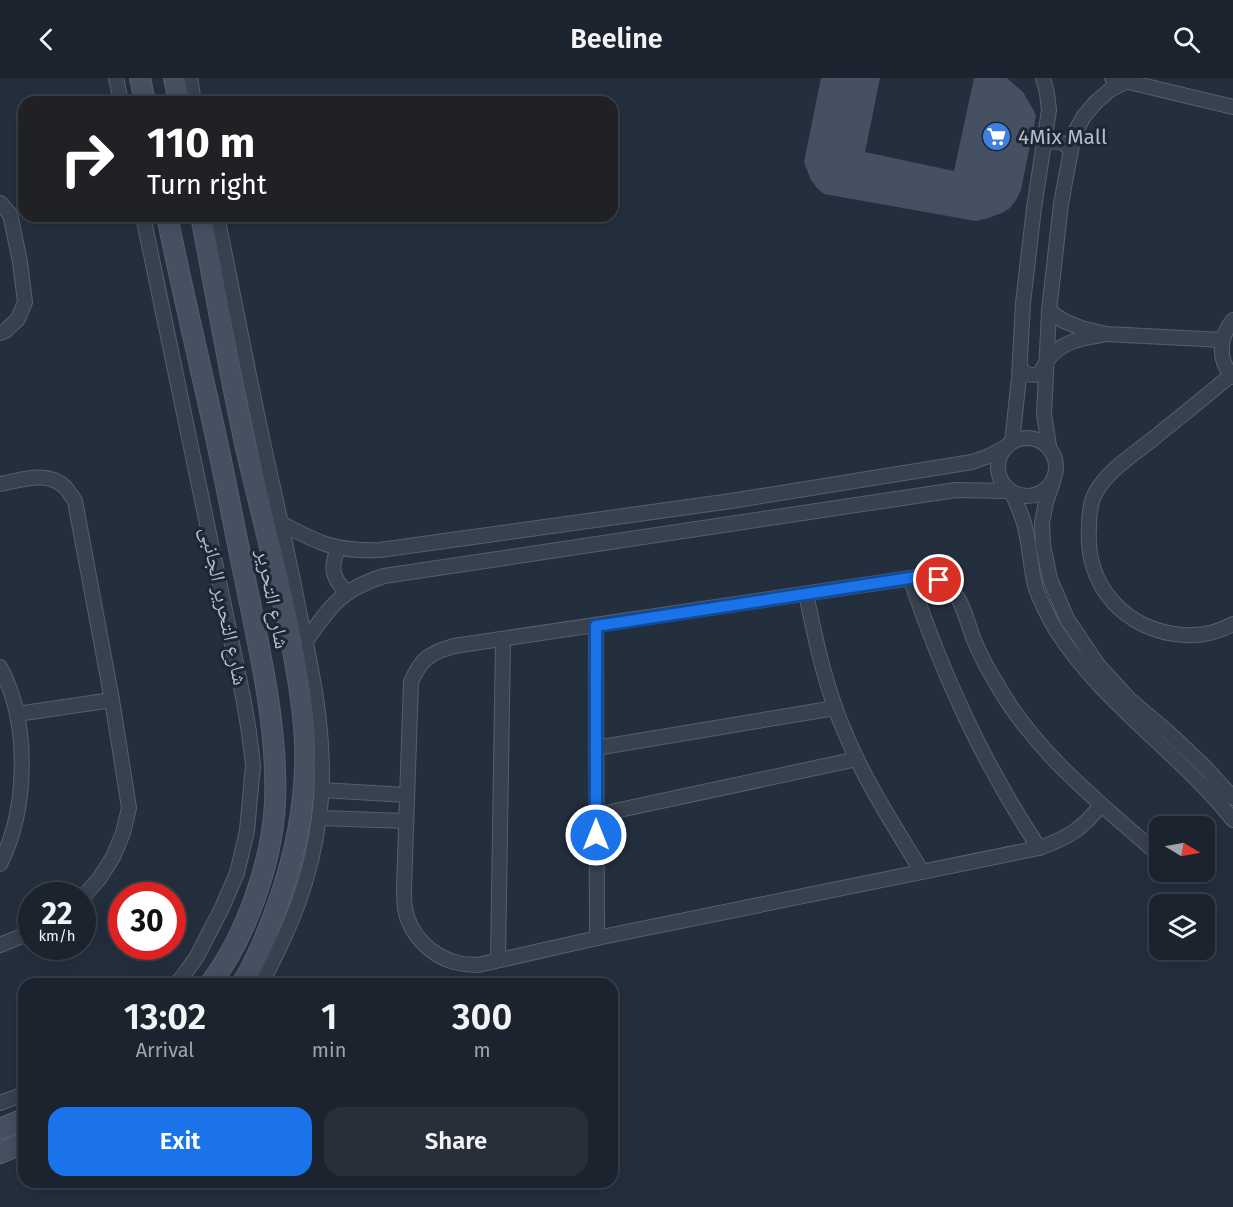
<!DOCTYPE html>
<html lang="en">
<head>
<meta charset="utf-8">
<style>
	:root { --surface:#1b232e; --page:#282f3a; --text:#f1f3f6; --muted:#a0a4aa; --line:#39404a; --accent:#1a73e8 }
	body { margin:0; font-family:"Fira Sans","Noto Naskh Arabic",sans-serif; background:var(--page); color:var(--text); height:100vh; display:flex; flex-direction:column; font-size:22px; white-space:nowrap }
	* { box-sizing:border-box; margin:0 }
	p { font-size:20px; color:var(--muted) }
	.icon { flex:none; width:33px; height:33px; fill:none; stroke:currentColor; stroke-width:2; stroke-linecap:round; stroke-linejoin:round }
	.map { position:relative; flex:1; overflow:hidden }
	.details { position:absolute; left:18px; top:900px; width:600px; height:210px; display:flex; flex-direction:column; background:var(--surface); border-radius:18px; box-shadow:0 3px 15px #0003,0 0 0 2px var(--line) }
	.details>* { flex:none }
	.hud { position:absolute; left:18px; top:18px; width:600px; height:126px; border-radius:18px; box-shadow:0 3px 15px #0003,0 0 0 2px var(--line); background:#202124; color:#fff; overflow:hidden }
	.needle { width:39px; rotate:100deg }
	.tools { position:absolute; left:1149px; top:738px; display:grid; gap:12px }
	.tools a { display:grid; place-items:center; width:66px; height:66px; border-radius:12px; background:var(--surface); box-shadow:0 3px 15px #0003,0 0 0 2px var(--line); font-size:30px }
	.speed { position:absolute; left:18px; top:804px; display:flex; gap:12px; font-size:30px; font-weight:700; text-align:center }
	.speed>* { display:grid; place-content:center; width:78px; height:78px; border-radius:50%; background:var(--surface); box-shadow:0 3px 15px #0003,0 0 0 2px var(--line); line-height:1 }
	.speed small { font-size:15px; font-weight:400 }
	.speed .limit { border:9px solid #d22; background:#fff; color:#111 }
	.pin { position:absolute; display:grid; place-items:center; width:51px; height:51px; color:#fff; margin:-26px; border:3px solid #fff; border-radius:50%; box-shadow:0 2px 6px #0007 }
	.me { position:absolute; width:66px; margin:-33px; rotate:0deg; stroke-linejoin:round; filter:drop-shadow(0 0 4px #0008) }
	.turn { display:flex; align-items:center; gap:21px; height:126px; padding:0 30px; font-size:27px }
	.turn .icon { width:78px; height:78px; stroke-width:2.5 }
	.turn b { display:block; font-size:42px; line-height:51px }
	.eta { display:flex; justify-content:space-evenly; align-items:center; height:102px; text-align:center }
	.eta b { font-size:36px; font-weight:600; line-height:42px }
	.action { display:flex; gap:12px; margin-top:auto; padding:12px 30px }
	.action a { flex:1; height:69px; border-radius:18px; background:var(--accent); color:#fff; font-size:24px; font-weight:600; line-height:69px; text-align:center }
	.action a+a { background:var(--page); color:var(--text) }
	header { display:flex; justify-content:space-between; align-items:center; height:78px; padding:0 30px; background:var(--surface); font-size:27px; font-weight:600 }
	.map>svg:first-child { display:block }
	.building { fill:#455162 }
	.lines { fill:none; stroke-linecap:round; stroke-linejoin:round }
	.street-casing { stroke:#565f6c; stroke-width:16 }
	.secondary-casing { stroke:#565f6c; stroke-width:22 }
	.street { stroke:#38414e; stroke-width:14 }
	.secondary { stroke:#465061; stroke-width:20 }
	.route-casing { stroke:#114b97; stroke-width:15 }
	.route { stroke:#1a73e8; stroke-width:10 }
	.labels { text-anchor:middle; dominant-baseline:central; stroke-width:6; stroke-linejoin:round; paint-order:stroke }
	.poi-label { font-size:21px; fill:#b4bcc9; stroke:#1d2633; text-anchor:start }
	.street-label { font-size:21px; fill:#b4bcc9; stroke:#1d2633 }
</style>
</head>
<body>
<header><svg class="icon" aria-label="back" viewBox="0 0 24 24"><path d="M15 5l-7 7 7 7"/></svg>Beeline<svg class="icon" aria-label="search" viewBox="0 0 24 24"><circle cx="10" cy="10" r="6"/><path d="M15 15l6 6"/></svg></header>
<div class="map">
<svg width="1233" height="1129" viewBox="0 0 1233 1129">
	<rect width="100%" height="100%" fill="#242f3e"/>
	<!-- building -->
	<polygon class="building" points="821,0 880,0 865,74 954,93 974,0 1007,0 1023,14 1034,33 1036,38 1021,112 1016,122 1010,130 1002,135 985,141 976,143 824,116 817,110 811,102 804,84"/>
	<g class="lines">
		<defs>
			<g id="street">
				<polyline points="116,0 121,24"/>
				<polyline points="190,0 194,24"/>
				<polyline points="1112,0 1233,29"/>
				<path d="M1044,67C1055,61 1063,63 1071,72"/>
				<polyline points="0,125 10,136 20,184 25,224 18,241 5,253 0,255"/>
				<polyline points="143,138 243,619 249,654 253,687 247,753 237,795 221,832 196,880 177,906"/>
				<path d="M217,138C236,230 253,322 274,414C283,455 292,496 300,538C315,605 328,672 319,740C311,802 290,852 261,906"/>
				<polyline points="1049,233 1064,243 1081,250 1106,256 1222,262"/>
				<path d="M1233,242C1219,259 1217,282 1233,299"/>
				<path d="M1020,289C1025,297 1030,298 1039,296C1043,291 1045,285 1049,280C1062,264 1081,260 1101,257"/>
				<path d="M1231,297C1204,320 1176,342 1149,364C1130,379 1108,393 1096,414C1090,424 1089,439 1089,450C1085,509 1126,553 1184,557C1201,558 1219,554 1233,546"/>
				<circle cx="1027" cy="389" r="29"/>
				<polyline points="1012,364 1019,300 1023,225 1034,130 1049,32 1047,15 1043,0"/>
				<polyline points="1049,368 1044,336 1049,233 1061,126 1071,72 1075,54 1084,38 1096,24 1110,12 1127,3"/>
				<polyline points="1053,404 1046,424 1042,445 1043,467 1050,501 1067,541 1098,587 1129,621 1168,654 1205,689 1233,720"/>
				<path d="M0,406C22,402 48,392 66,410C69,414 72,419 75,423L112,622L129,730L123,755L113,779L99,801L82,820"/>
				<path d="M1012,415C1017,426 1022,437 1025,449C1030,468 1030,488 1035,507C1038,519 1050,542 1056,552C1103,626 1179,674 1233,742"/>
				<path d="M281,445C318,465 336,474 380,472L731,423L972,384L989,378L1004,370"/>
				<path d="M338,471C330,489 332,501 347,514"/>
				<path d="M910,500C943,598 982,683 1039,770"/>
				<path d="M806,516C816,564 826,612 846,657C866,705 895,749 922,794"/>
				<polyline points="596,548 597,860"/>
				<path d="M306,563C330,528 342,511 384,498L956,412L1009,413"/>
				<path d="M0,589C30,644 28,731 0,786"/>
				<polyline points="17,636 112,622"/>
				<polyline points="596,670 835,630"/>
				<polyline points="322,712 406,717"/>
				<path d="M1101,727C1082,751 1068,760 1039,770L597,860L478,887C472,886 465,887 459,885C432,880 409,856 405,830C404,824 404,817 404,810L411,604C421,581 429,575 454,568L924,498C934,500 941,503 949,509C963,521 967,545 974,562C980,576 987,590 995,603C1035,675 1099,724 1160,778"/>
				<polyline points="596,737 857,681"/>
				<polyline points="319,740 406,743"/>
				<polyline points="0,867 32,854"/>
				<polyline points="498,882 503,562"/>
				<polyline points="0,1025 24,1016"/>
			</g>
			<g id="secondary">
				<polyline points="140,0 145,24"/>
				<polyline points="174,0 179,24"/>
				<path d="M167,138C181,206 197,274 212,341C224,394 234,448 245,501C260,574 278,650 275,725C272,784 246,859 210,906"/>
				<path d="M201,138C216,215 229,293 246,370C260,430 276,490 289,551C296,588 303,625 305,663C307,718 297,772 279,823C269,852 258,880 242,906"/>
				<polyline points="0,1051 24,1041"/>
				<polyline points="0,1075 24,1065"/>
			</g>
		</defs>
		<!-- street casing -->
		<use href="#street" class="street-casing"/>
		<!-- secondary casing -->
		<use href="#secondary" class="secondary-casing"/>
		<!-- street -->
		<use href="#street" class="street"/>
		<!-- secondary -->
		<use href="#secondary" class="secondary"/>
	</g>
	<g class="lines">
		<defs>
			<polyline id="route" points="596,757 596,548 910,500 924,498 939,502"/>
		</defs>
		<!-- route casing -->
		<use href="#route" class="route-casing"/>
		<!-- route -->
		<use href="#route" class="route"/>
	</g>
	<!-- icons -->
	<defs>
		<symbol id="supermarket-disc" viewBox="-11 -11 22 22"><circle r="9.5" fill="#3f7fe0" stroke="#1d2633"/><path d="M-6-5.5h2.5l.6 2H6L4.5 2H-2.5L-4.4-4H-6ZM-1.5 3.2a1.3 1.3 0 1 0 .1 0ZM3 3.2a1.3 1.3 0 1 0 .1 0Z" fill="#fff"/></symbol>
	</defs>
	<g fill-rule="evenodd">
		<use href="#supermarket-disc" x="980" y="42" width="33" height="33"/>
	</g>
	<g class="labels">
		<!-- poi labels -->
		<g class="poi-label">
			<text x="1018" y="59">4Mix Mall</text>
		</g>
		<!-- street labels -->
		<g class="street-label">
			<text transform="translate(273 521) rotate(79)">شارع التحرير</text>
			<text transform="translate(224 528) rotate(78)">شارع التحرير الجانبى</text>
		</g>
	</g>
</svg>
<div class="tools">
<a><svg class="needle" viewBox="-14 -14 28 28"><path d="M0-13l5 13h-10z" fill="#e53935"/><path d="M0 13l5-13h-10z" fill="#a0a4aa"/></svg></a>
<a><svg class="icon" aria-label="layers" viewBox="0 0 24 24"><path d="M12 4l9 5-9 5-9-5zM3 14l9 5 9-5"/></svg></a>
</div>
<div class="speed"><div>22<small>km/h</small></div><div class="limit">30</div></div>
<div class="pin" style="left:939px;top:502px;background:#d93025"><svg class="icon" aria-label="arrive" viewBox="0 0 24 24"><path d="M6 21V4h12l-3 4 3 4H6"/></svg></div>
<svg class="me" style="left:596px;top:757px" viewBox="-20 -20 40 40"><circle r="17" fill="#1a73e8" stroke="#fff" stroke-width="3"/><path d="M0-11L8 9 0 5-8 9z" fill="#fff"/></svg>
<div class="hud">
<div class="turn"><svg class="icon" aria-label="right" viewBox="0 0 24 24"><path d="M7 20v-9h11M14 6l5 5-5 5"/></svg><div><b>110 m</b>Turn right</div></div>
</div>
<section class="details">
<div class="eta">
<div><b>13:02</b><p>Arrival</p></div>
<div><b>1</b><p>min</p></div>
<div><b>300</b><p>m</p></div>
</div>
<div class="action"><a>Exit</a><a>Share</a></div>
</section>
</div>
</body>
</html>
